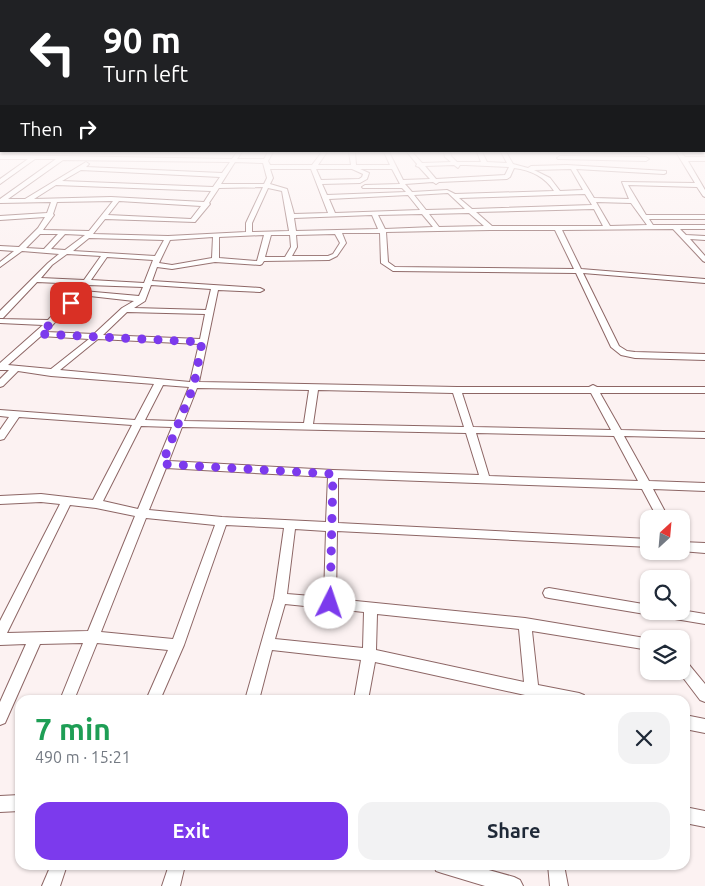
<!DOCTYPE html>
<html lang="en">
<head>
<meta charset="utf-8">
<style>
	:root { --surface:#fff; --page:#f2f2f3; --text:#1f2937; --muted:#747a83; --accent:#7c3aed }
	body { margin:0; font-family:Ubuntu,sans-serif; background:var(--page); color:var(--text); height:100vh; display:flex; flex-direction:column; font-size:19px; white-space:nowrap }
	* { box-sizing:border-box; margin:0 }
	p { font-size:16px; color:var(--muted) }
	.icon { flex:none; width:28px; height:28px; fill:none; stroke:currentColor; stroke-width:2; stroke-linecap:round; stroke-linejoin:round }
	.map { position:relative; flex:1; overflow:hidden }
	.sheet { position:absolute; left:15px; top:695px; width:675px; height:175px; display:flex; flex-direction:column; background:var(--surface); border-radius:15px; box-shadow:0 1px 4px #0004 }
	.sheet>* { flex:none }
	.banner { position:absolute; left:0px; top:0px; width:705px; height:152px; box-shadow:0 1px 4px #0004; background:#202124; color:#fff; overflow:hidden }
	.needle { width:32px; rotate:26deg }
	.buttons { position:absolute; left:640px; top:510px; display:grid; gap:10px }
	.buttons a { display:grid; place-items:center; width:50px; height:50px; border-radius:10px; background:var(--surface); box-shadow:0 1px 4px #0004; font-size:25px }
	.pin { position:absolute; display:grid; place-items:center; width:42px; height:42px; color:#fff; margin:-21px; border-radius:10px; box-shadow:0 2px 8px #0006 }
	.me { position:absolute; width:55px; margin:-28px; rotate:4deg; stroke-linejoin:round; filter:drop-shadow(0 0 4px #0008) }
	.turn { display:flex; align-items:center; gap:18px; height:105px; padding:0 20px; font-size:22px }
	.turn .icon { width:65px; height:65px; stroke-width:2.5 }
	.turn b { display:block; font-size:35px; line-height:42px }
	.then { display:flex; align-items:center; height:48px; padding:0 20px; background:#0003; gap:10px; font-size:19px }
	.round { display:grid; place-items:center; flex:none; width:52px; height:52px; border-radius:15px; background:var(--page) }
	.summary { display:flex; align-items:center; justify-content:space-between; height:85px; padding:0 20px }
	h1 { font-size:30px; font-weight:600; line-height:38px; color:#1e9e55 }
	.cta { display:flex; gap:10px; margin-top:auto; padding:10px 20px }
	.cta a { flex:1; height:58px; border-radius:15px; background:var(--accent); color:#fff; font-size:20px; font-weight:600; line-height:58px; text-align:center }
	.cta a+a { background:var(--page); color:var(--text) }
	.map>svg:first-child { display:block }
	.lines { fill:none; stroke-linecap:round; stroke-linejoin:round }
	.minor-casing { stroke:#8d6665; stroke-width:2 }
	.minor { fill:#fff; fill-rule:evenodd }
	.route { stroke:#7c3aed; stroke-width:9; stroke-dasharray:0 16.2 }
</style>
</head>
<body>
<div class="map">
<svg width="705" height="886" viewBox="0 0 705 886">
	<rect width="100%" height="100%" fill="#fcf2f2"/>
	<g class="lines">
		<defs>
			<g id="minor">
				<path d="M237,152H242L237,159H264L268,152H273L268,161L270,165H312L322,152H327L318,165H351L349,152H355L356,165H390L384,152H389L403,180L430,179L419,167L416,166L417,164L407,152H412L422,163L451,162L445,157L444,152H450L451,156L457,162H481L477,152H482L487,162L507,163L501,152H506L513,164L528,168L531,166L567,165L666,171V173L664,174L576,169L594,198L629,199L622,182L695,183L676,152H681L685,157H705V161H688L705,190V197L703,196L697,187L628,185L646,215H705V219H649L653,225H705V229H680L686,235L705,236V240L690,239L705,256V262L703,261L673,229L562,230L581,269L705,279V283L583,273L619,346L627,351L635,352L705,354V360L635,358L621,355L611,347L576,273L393,271L381,263L380,233H342L346,243L337,256L329,260L264,261L262,264L260,265L215,262L172,269L157,267L152,281L260,288L264,290L260,292L218,290L199,382L457,387H589L593,385L597,387H705V393H600L621,430L705,432V438L624,436L649,481L705,483V491L653,489L669,519H658L642,489L338,478V523L649,539V547L337,531L336,599L525,618L651,639H649V650L532,631L538,685L579,693L584,695L586,700H548L540,698V700H526L525,695L375,662L368,700H354L361,660L272,650L259,700H245L274,598L284,528L226,525L184,645L160,700H146L168,650L97,643L74,700H60L83,643L40,644L5,723L0,725V702L26,644L0,645V621L60,504L41,502L0,504V496L41,494L93,500L132,425L19,417L4,439L0,440V430L9,417L0,416V410L135,420L154,384L51,376L18,371L3,386L0,387V379L9,370H0V363L43,325L0,323V319L48,320L81,284L37,282L3,318H0V311L48,263L59,254L22,251L0,267V262L14,251L0,250V246L19,247L38,228L45,217L0,220V216L47,213L51,202L0,203V199L56,159H35L0,184V179L28,159H0V155L232,159ZM63,160L230,162L222,173L86,167L89,164L86,162L25,199H8ZM235,162L263,163L267,178L264,184H221ZM454,165L458,168L460,165H466L509,167L505,175L436,179L425,166ZM514,168C531,170 545,177 554,191L455,194L447,190L412,192L405,184L433,182L436,184L439,182L507,179L510,177ZM270,169H311L328,213L294,214L287,189L270,184L273,178ZM316,169H352L363,174L362,177L359,179L321,180ZM360,169H392L400,184L365,185L362,187L363,188H402L406,192L327,195L322,184L360,183L367,179L369,173ZM571,169L583,190L560,191L550,178L534,170ZM81,170L220,177L213,187L62,181ZM56,185L211,191L204,202L111,197L34,199ZM263,187L246,223V232L168,236L93,234L105,219L195,222L210,204L209,203L219,188ZM268,188L282,191L289,231L252,232V223ZM448,193L465,209L426,210L414,195ZM585,194L592,205L472,209L459,198ZM408,195L420,210L335,213L329,199ZM113,201L89,231L43,230L54,215L53,214L57,202ZM119,201L201,206L191,219L108,215ZM596,202L631,203L647,225L610,226ZM594,209L603,226H492L476,212ZM469,213L484,226L439,227L429,214ZM422,214L433,227L385,229L378,215ZM372,215L378,229L296,231L294,218ZM490,230H555L574,269L395,267L388,262L386,232ZM40,234H58L44,249L26,248ZM65,234L85,235L65,250L51,249ZM335,234L340,243L333,254L328,256H292L297,247L296,235ZM264,235L257,261L219,258V237ZM271,235H290L291,247L285,257H265ZM213,237L212,258L172,265L159,263L170,240ZM89,238L164,240L155,256L73,251ZM67,254L101,256L84,280L41,278L52,265ZM107,257L153,260L144,283L91,280ZM88,285L143,287L139,296L83,291ZM151,285L211,289L206,310L134,308L145,301ZM80,295H81L134,301L122,308L94,334L46,332ZM127,312L205,314L200,339L103,335ZM41,336L89,339L51,369L8,365ZM98,339L199,344L190,382L60,370ZM163,385L189,387L175,421L145,420ZM197,388L309,390L304,423L184,421ZM318,390L453,393L464,427L313,424ZM462,393H591L611,430L473,427ZM141,426L172,427L138,509L103,501ZM182,427L466,433L479,475L333,470L169,461ZM476,433L614,436L638,481L489,476ZM166,468L328,477L326,522L222,517L149,510ZM70,505L96,508L135,516L88,631L7,633ZM146,518L215,525L173,639L101,632ZM295,529L326,531L324,597L287,594ZM285,604L364,612L363,648L275,639ZM377,614L519,629L524,682L376,650Z"/>
				<polygon points="560,156 646,157 649,159 646,161 558,159 557,158"/>
				<polygon points="681,542 705,543 705,553 681,551"/>
				<polygon points="549,588 649,605 649,611 681,611 681,610 705,614 705,624 549,598 545,597 543,593 545,589"/>
				<polygon points="681,659 686,661 705,684 705,702 700,700 678,671 681,671"/>
				<polygon points="685,715 705,719 705,733 685,729"/>
				<polygon points="20,795 20,811 0,812 0,796"/>
				<polygon points="685,807 705,811 705,827 685,823"/>
				<polygon points="51,865 67,865 60,886 42,886"/>
				<polygon points="169,865 185,865 180,886 162,886"/>
				<polygon points="434,865 471,865 514,877 520,880 523,886 485,886 442,873 436,871"/>
				<polygon points="548,865 564,865 568,886 550,886"/>
			</g>
		</defs>
		<!-- minor casing -->
		<use href="#minor" class="minor-casing"/>
		<!-- minor -->
		<use href="#minor" class="minor"/>
	</g>
	<!-- sky -->
	<linearGradient id="sky" x2="0" y2="1"><stop stop-color="#aeadcb"/><stop offset="0.55" stop-color="#fef9f9"/><stop offset="1" stop-color="#fef9f9" stop-opacity="0"/></linearGradient>
	<rect width="705" height="276" fill="url(#sky)"/>
	<g class="lines">
		<!-- route -->
		<polyline class="route" points="71,303 40,334 202,342 194,385 162,464 333,474 330,603"/>
	</g>
</svg>
<div class="buttons">
<a><svg class="needle" viewBox="-14 -14 28 28"><path d="M0-13l5 13h-10z" fill="#e53935"/><path d="M0 13l5-13h-10z" fill="#747a83"/></svg></a>
<a><svg class="icon" aria-label="search" viewBox="0 0 24 24"><circle cx="10" cy="10" r="6"/><path d="M15 15l6 6"/></svg></a>
<a><svg class="icon" aria-label="layers" viewBox="0 0 24 24"><path d="M12 4l9 5-9 5-9-5zM3 14l9 5 9-5"/></svg></a>
</div>
<div class="pin" style="left:71px;top:303px;background:#d93025"><svg class="icon" aria-label="arrive" viewBox="0 0 24 24"><path d="M6 21V4h12l-3 4 3 4H6"/></svg></div>
<svg class="me" style="left:330px;top:603px" viewBox="-20 -20 40 40"><circle r="19" fill="#fff"/><path d="M0-13L10 11 0 6-10 11z" fill="#7c3aed"/></svg>
<div class="banner">
<div class="turn"><svg class="icon" aria-label="left" viewBox="0 0 24 24"><path d="M17 20v-9H6M10 6l-5 5 5 5"/></svg><div><b>90 m</b>Turn left</div></div>
<div class="then">Then<svg class="icon" aria-label="right" viewBox="0 0 24 24"><path d="M7 20v-9h11M14 6l5 5-5 5"/></svg></div>
</div>
<section class="sheet">
<div class="summary"><div><h1>7 min</h1><p>490 m · 15:21</p></div><a class="round"><svg class="icon" aria-label="close" viewBox="0 0 24 24"><path d="M6 6l12 12M18 6L6 18"/></svg></a></div>
<div class="cta"><a>Exit</a><a>Share</a></div>
</section>
</div>
</body>
</html>
